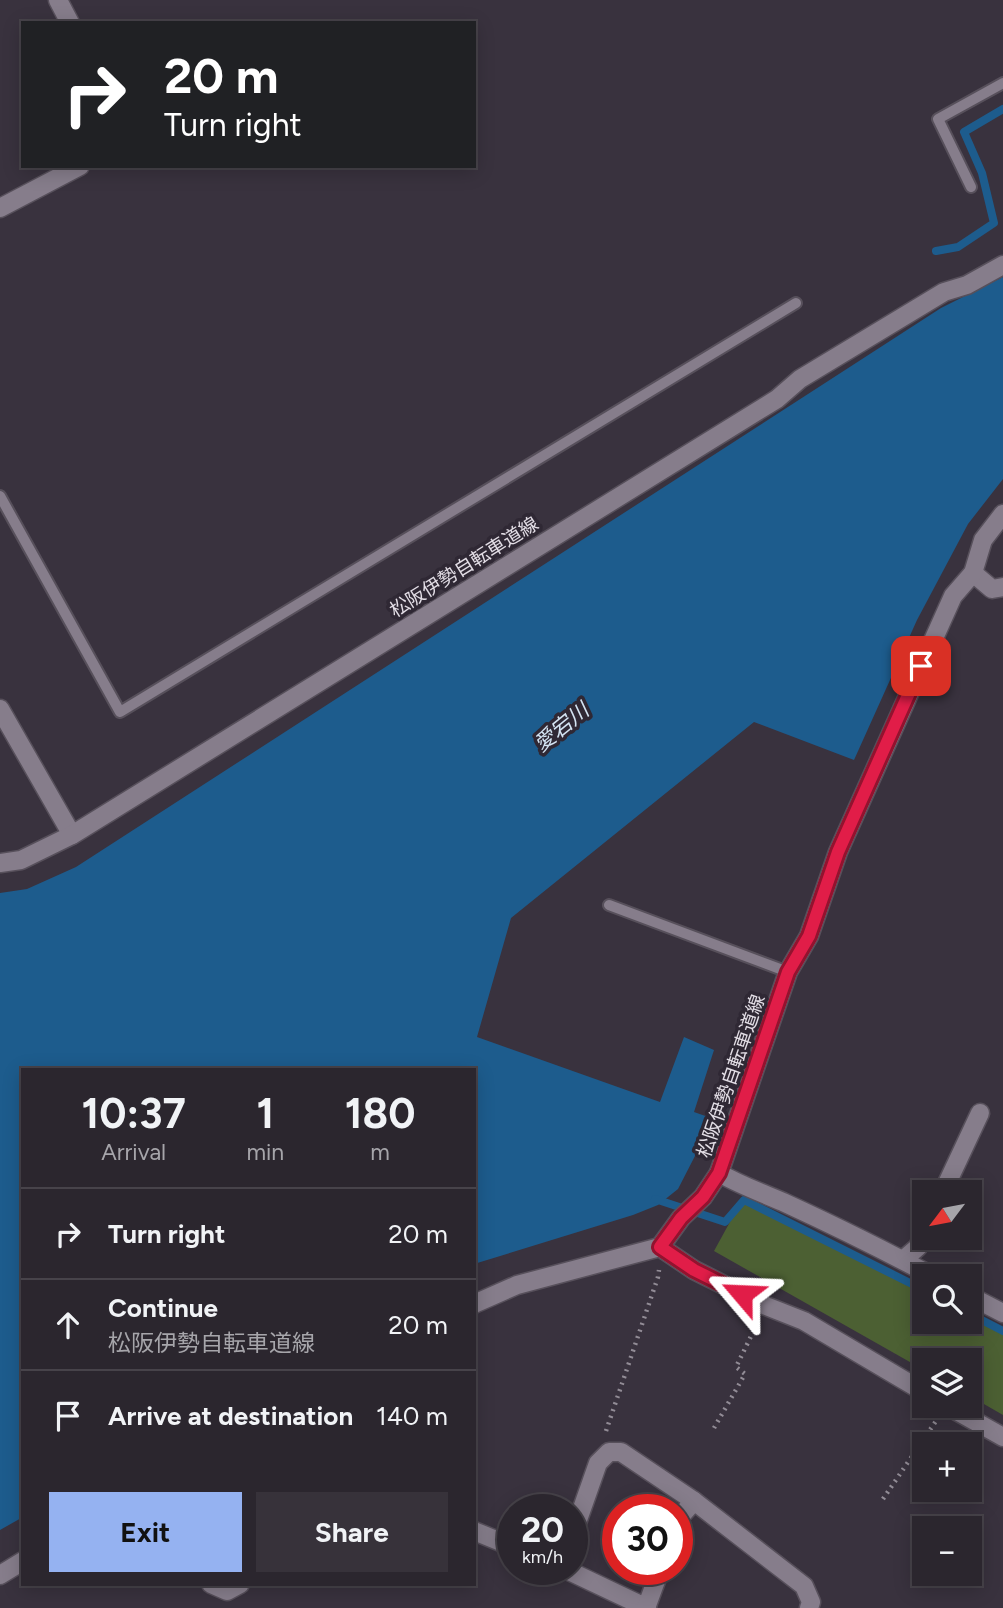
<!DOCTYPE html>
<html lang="en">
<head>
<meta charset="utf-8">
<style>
	:root { --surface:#2b262e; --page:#37323a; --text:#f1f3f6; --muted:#a6a5aa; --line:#47434a; --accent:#95b2f1 }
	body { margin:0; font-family:Figtree,"Noto Sans JP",sans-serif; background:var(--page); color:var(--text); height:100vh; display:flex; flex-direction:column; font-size:26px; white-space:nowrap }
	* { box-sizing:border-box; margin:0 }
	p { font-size:23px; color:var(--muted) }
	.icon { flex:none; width:38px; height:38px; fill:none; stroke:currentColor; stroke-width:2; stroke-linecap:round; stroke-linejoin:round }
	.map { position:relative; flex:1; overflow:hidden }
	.panel { position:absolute; left:21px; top:1068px; width:455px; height:518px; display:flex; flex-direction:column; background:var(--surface); border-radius:0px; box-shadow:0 4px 18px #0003,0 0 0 2px var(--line) }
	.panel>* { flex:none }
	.top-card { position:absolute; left:21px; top:21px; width:455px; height:147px; border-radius:0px; box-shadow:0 4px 18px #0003,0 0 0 2px var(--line); background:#202124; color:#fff; overflow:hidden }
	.needle { width:46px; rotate:238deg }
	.buttons { position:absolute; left:912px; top:1180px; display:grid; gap:14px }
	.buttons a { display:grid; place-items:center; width:70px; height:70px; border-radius:0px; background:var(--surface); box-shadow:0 4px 18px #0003,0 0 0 2px var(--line); font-size:35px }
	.speed { position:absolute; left:497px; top:1494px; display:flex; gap:14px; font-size:35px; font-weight:700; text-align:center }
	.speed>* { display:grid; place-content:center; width:91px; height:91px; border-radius:50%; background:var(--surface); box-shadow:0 4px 18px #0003,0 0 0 2px var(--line); line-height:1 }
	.speed small { font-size:18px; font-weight:400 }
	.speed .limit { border:10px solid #d22; background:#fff; color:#111 }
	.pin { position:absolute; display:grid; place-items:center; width:60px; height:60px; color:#fff; margin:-30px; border-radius:14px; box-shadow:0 4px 10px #0006 }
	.me { position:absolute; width:77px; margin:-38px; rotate:296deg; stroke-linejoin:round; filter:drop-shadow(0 0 5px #0008) }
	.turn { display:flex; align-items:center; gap:24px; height:147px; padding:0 28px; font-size:32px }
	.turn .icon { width:91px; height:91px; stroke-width:2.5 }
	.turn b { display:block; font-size:49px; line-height:60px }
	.eta { display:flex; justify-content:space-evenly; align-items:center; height:119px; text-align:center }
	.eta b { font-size:42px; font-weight:700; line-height:49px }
	.button { display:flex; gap:14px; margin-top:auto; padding:14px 28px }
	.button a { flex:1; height:80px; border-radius:0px; background:var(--accent); color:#111; font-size:28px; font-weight:700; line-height:80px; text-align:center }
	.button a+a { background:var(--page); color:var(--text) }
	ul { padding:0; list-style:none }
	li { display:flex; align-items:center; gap:21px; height:91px; padding:0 28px; border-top:2px solid var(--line) }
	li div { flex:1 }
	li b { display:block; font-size:26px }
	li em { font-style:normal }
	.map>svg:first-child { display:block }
	.green { fill:#4c6033 }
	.water { fill:#1d5c8d }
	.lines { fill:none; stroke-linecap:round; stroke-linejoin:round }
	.stream { stroke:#1d5c8d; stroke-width:8 }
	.lane-casing { stroke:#57505b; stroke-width:14 }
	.street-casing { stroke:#57505b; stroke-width:21 }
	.path { stroke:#928c96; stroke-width:4.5; stroke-dasharray:2 5; stroke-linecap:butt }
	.lane { stroke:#867d8b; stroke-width:10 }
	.street { stroke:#867d8b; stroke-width:18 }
	.route-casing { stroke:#92132f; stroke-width:18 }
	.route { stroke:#e11d48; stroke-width:12 }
	.labels { text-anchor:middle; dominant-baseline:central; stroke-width:7; stroke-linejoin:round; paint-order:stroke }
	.street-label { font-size:19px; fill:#e3dee6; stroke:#2f2834 }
	.water-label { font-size:21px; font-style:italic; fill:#d4e4f3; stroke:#2f2834 }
</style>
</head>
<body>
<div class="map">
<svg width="1003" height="1608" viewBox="0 0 1003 1608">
	<rect width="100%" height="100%" fill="#39323e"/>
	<!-- green -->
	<polygon class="green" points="742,1200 924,1293 924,1321 970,1321 970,1316 1003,1333 1003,1415 970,1396 970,1360 924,1360 924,1370 714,1251"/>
	<!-- water -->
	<polygon class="water" points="1003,277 1003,479 968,524 917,620 854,760 754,722 511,918 477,1037 660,1102 684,1037 714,1050 694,1112 714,1119 678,1189 658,1205 633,1215 474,1264 474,1069 23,1069 23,1517 0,1530 0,893 27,889 76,867 941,308"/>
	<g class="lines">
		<!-- stream -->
		<g class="stream">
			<polyline points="936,251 958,247 994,223 982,173 964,132 1003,109"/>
			<polyline points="655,1199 725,1222 744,1200 924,1290"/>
			<polyline points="970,1314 1003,1331"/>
		</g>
		<defs>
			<g id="lane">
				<polyline points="971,187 938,119 1003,83"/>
				<polyline points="0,496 120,712 796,303"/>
				<polyline points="609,905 788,972"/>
			</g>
			<g id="street">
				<polyline points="58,0 70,23"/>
				<polyline points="0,208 80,166"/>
				<polyline points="973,573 992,589 1003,587"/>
				<polyline points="0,709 72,835"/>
				<polyline points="0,863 21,860 72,835 777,399 800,379 944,292 967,285 1003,265"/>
				<polyline points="943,1192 980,1113"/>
				<polyline points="660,1247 681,1218 703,1197 719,1173"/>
				<polyline points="903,1260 918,1247 924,1233"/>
				<path d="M932,1276C884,1250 833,1225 783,1202C762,1193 740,1185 719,1173L788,972L809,936L838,852L953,596L973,573L983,540L1003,514"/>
				<polyline points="970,1296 1003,1313"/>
				<polyline points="474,1304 517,1285 660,1247 694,1270 766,1306 804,1321 924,1392"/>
				<polyline points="946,1405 1003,1437"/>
				<polyline points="677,1522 679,1518 694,1501"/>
				<polyline points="474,1531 513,1547"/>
				<polyline points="572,1537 598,1463 609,1452 621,1452 694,1501 804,1586 811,1602 809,1608"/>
				<polyline points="567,1570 647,1608"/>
				<polyline points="0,1575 23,1561"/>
				<polyline points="211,1584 227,1591 240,1584"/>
				<polyline points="646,1608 660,1570"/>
			</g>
		</defs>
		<!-- lane casing -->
		<use href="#lane" class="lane-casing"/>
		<!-- street casing -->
		<use href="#street" class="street-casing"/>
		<!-- path -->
		<g class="path">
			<polyline points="714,1428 745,1374 736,1367 758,1322"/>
			<polyline points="606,1431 658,1277 659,1270"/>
			<polyline points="883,1499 936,1421"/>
		</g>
		<!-- lane -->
		<use href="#lane" class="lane"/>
		<!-- street -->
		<use href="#street" class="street"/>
	</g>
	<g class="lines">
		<defs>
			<polyline id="route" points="742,1294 694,1270 660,1247 681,1218 703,1197 719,1173 788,972 809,936 838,852 921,666"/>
		</defs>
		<!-- route casing -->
		<use href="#route" class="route-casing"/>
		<!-- route -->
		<use href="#route" class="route"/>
	</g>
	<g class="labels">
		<!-- street labels -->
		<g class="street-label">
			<text transform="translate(464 567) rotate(-32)">松阪伊勢自転車道線</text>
			<text transform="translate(731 1076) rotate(-71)">松阪伊勢自転車道線</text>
		</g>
		<!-- water labels -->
		<g class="water-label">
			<text transform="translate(561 727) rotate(-39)">愛宕川</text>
		</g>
	</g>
</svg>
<div class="buttons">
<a><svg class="needle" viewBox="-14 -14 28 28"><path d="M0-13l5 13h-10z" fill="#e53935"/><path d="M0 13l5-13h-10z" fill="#a6a5aa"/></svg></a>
<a><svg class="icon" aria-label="search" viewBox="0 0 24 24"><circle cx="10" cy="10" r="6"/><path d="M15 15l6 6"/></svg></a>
<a><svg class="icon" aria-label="layers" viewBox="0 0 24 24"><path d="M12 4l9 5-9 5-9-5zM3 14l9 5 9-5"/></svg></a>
<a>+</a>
<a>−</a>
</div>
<div class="speed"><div>20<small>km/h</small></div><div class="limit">30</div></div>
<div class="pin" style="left:921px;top:666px;background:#d93025"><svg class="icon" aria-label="arrive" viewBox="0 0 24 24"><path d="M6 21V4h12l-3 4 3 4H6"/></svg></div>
<svg class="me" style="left:742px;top:1294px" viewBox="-20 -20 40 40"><path d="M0-17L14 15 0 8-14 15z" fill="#e11d48" stroke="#fff" stroke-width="4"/></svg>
<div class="top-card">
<div class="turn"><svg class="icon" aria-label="right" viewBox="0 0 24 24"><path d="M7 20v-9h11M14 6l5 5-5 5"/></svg><div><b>20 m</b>Turn right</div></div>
</div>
<section class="panel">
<div class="eta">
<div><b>10:37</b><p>Arrival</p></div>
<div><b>1</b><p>min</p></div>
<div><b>180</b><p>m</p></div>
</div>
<ul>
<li><svg class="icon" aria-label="right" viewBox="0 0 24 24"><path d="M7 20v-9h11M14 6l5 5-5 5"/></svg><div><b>Turn right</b></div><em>20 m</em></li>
<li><svg class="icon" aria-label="ahead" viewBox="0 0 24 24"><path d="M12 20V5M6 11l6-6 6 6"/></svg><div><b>Continue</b><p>松阪伊勢自転車道線</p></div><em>20 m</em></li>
<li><svg class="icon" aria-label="arrive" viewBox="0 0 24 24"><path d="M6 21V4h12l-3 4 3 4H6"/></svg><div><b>Arrive at destination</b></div><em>140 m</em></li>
</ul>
<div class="button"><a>Exit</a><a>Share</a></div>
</section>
</div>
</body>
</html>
